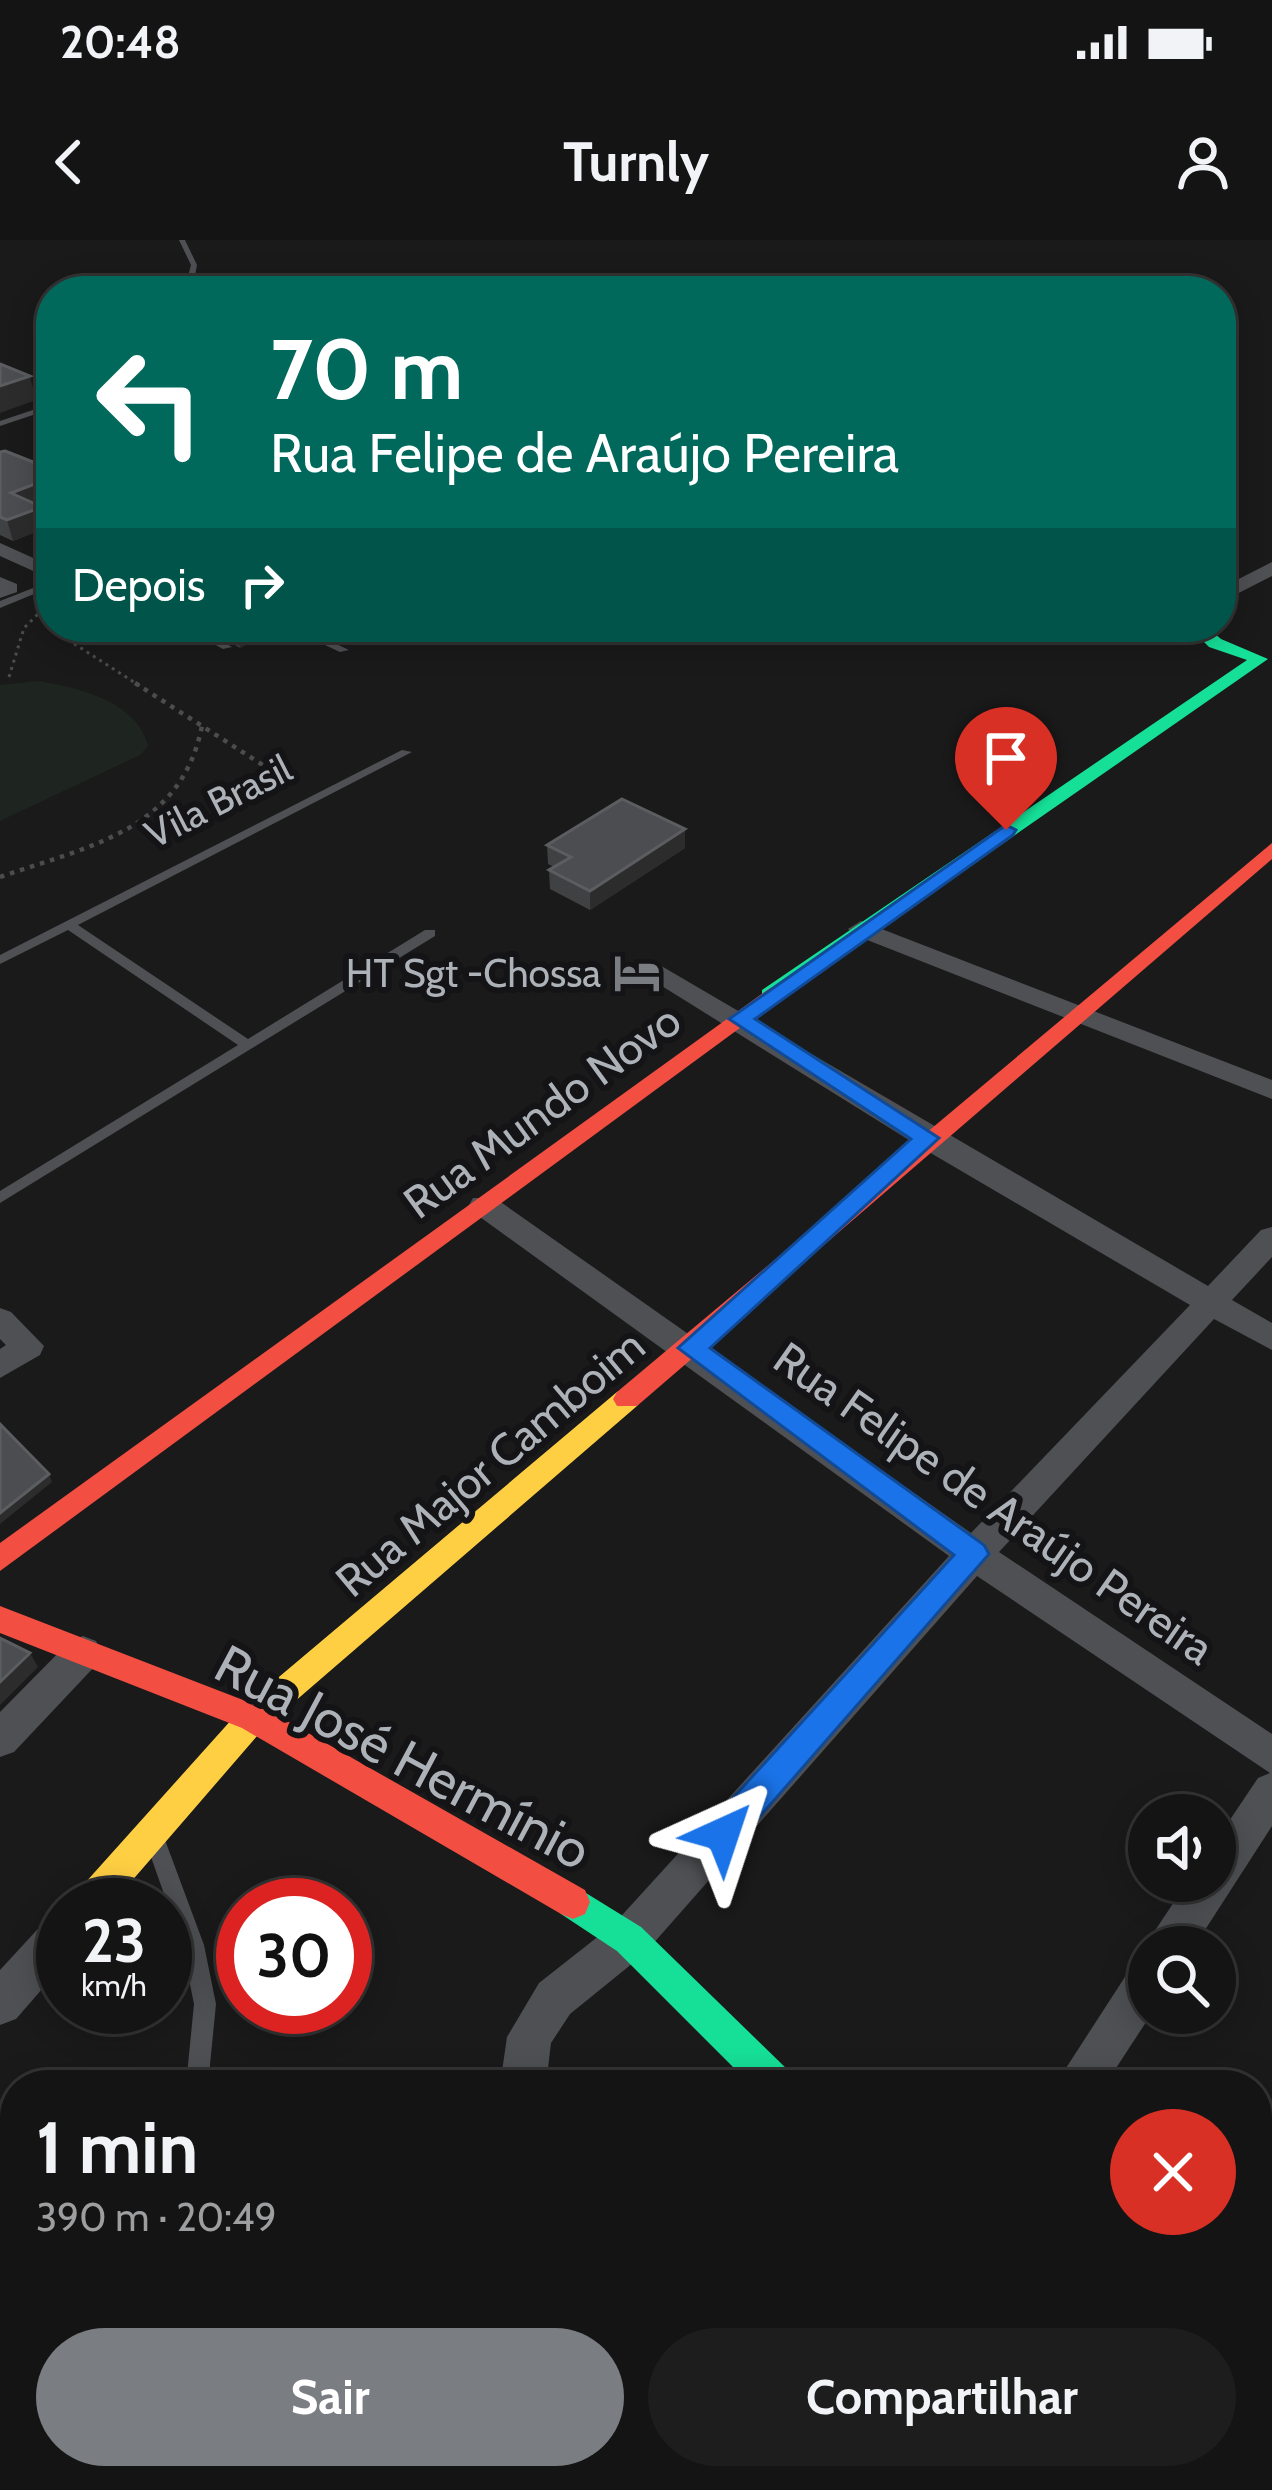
<!DOCTYPE html>
<html lang="pt">
<head>
<meta charset="utf-8">
<style>
	:root { --surface:#141414; --page:#1d1d1d; --text:#f1f3f6; --muted:#9d9ea0; --line:#333334; --accent:#7a7d81 }
	body { margin:0; font-family:Cabin,sans-serif; background:var(--page); color:var(--text); height:100vh; display:flex; flex-direction:column; font-size:45px; white-space:nowrap }
	* { box-sizing:border-box; margin:0 }
	p { font-size:39px; color:var(--muted) }
	.icon { flex:none; width:66px; height:66px; fill:none; stroke:currentColor; stroke-width:2; stroke-linecap:round; stroke-linejoin:round }
	.map { position:relative; flex:1; overflow:hidden }
	.drawer { position:absolute; left:0px; top:1830px; width:1272px; height:420px; display:flex; flex-direction:column; background:var(--surface); border-radius:48px 48px 0 0; box-shadow:0 6px 30px #0003,0 0 0 3px var(--line) }
	.drawer>* { flex:none }
	.hud { position:absolute; left:36px; top:36px; width:1200px; height:366px; border-radius:48px; box-shadow:0 6px 30px #0003,0 0 0 3px var(--line); background:#00695c; color:#fff; overflow:hidden }
	.fabs { position:absolute; left:1128px; top:1554px; display:grid; gap:24px }
	.fabs a { display:grid; place-items:center; width:108px; height:108px; border-radius:50%; background:var(--surface); box-shadow:0 6px 30px #0003,0 0 0 3px var(--line); font-size:60px }
	.speed { position:absolute; left:36px; top:1638px; display:flex; gap:24px; font-size:60px; font-weight:700; text-align:center }
	.speed>* { display:grid; place-content:center; width:156px; height:156px; border-radius:50%; background:var(--surface); box-shadow:0 6px 30px #0003,0 0 0 3px var(--line); line-height:1 }
	.speed small { font-size:30px; font-weight:400 }
	.speed .limit { border:18px solid #d22; background:#fff; color:#111 }
	.pin { position:absolute; display:grid; place-items:center; width:102px; height:102px; color:#fff; margin:-123px -51px; border-radius:50% 50% 50% 0; rotate:-45deg; box-shadow:0 0 12px #0007 }
	.pin .icon { rotate:45deg }
	.me { position:absolute; width:132px; margin:-66px; rotate:42deg; stroke-linejoin:round; filter:drop-shadow(0 0 9px #0008) }
	.turn { display:flex; align-items:center; gap:42px; height:252px; padding:0 36px; font-size:54px }
	.turn .icon { width:156px; height:156px; stroke-width:2.5 }
	.turn b { display:block; font-size:84px; line-height:102px }
	.then { display:flex; align-items:center; height:114px; padding:0 36px; background:#0003; gap:24px; font-size:45px }
	.round { display:grid; place-items:center; flex:none; width:126px; height:126px; border-radius:63px; background:var(--page) }
	.headline { display:flex; align-items:center; justify-content:space-between; height:204px; padding:0 36px }
	h1 { font-size:72px; font-weight:700; line-height:90px }
	.action { display:flex; gap:24px; margin-top:auto; padding:24px 36px }
	.action a { flex:1; height:138px; border-radius:72px; background:var(--accent); color:#fff; font-size:48px; font-weight:700; line-height:138px; text-align:center }
	.action a+a { background:var(--page); color:var(--text) }
	.status { display:flex; justify-content:space-between; align-items:center; height:84px; padding:0 60px; background:var(--surface); direction:ltr }
	.status svg { height:33px; fill:currentColor }
	header { display:flex; justify-content:space-between; align-items:center; height:156px; padding:0 36px; background:var(--surface); font-size:54px; font-weight:700 }
	.map>svg:first-child { display:block }
	.green { fill:#1e241f }
	.lines { fill:none; stroke-linecap:round; stroke-linejoin:round }
	.path-far1 { stroke:#4a4c4e; stroke-width:3; stroke-dasharray:3 4.5; stroke-linecap:butt }
	.path { stroke:#4a4c4e; stroke-width:4.5; stroke-dasharray:4.5 6; stroke-linecap:butt }
	.lane { fill:#4f5053; fill-rule:evenodd }
	.street { fill:#4f5053; fill-rule:evenodd }
	.fast { fill:#16e098; fill-rule:evenodd }
	.slow { fill:#ffcf43; fill-rule:evenodd }
	.jam { fill:#f24e42; fill-rule:evenodd }
	.wall { fill:#404143 }
	.shaded-wall { fill:#2c2c2d }
	.building { fill:#4c4d50; stroke:#5b5d60; stroke-width:3 }
	.route { fill:#1a73e8; stroke:#114b97; stroke-width:3 }
	.labels { text-anchor:middle; dominant-baseline:central; stroke-width:12; stroke-linejoin:round; paint-order:stroke }
	.far-street-label { font-size:39px; fill:#adb2b9; stroke:#141416 }
	.far-poi-label { font-size:39px; fill:#adb2b9; stroke:#141416; text-anchor:end }
	.street-label { font-size:45px; fill:#adb2b9; stroke:#141416 }
	.near-street-label { font-size:54px; fill:#adb2b9; stroke:#141416 }
</style>
</head>
<body>
<div class="status"><b>20:48</b><svg viewBox="0 0 49 12"><path d="M0 12V9h3v3zM5 12V6h3v6zM10 12V3h3v9zM15 12V0h3v12zM26 1h20v11H26zM47 4h2v5h-2z"/></svg></div>
<header><svg class="icon" aria-label="back" viewBox="0 0 24 24"><path d="M15 5l-7 7 7 7"/></svg>Turnly<svg class="icon" aria-label="person" viewBox="0 0 24 24"><circle cx="12" cy="8" r="4"/><path d="M4 21q1-7 8-7t8 7"/></svg></header>
<div class="map">
<svg width="1272" height="2250" viewBox="0 0 1272 2250">
	<rect width="100%" height="100%" fill="#1a1a1a"/>
	<!-- green -->
	<path class="green" d="M37,441C77,447 137,461 148,506L140,515L0,581V445Z"/>
	<g class="lines">
		<!-- path-far1 -->
		<g class="path-far1">
			<polyline points="59,387 73,403 140,446"/>
			<polyline points="9,437 24,388 39,373"/>
		</g>
		<!-- path -->
		<g class="path">
			<polyline points="135,443 294,545"/>
			<path d="M0,637C89,606 181,591 202,486"/>
		</g>
		<!-- lane -->
		<g class="lane">
			<polygon points="179,0 185,0 197,25 192,51 184,51 191,25"/>
			<polygon points="51,164 51,169 0,186 0,181"/>
			<polygon points="51,341 51,347 0,368 0,361"/>
			<polygon points="183,387 196,387 232,407 223,409"/>
			<polygon points="286,387 300,387 349,410 340,412"/>
			<polygon points="402,510 412,512 78,685 248,799 425,690 435,690 435,696 0,963 0,951 238,805 68,690 0,724 0,715"/>
			<polygon points="155,1590 162,1593 165,1600 204,1705 216,1764 208,1845 186,1845 194,1764 182,1705 145,1600 148,1593"/>
			<polygon points="15,2196 15,2223 0,2230 0,2203"/>
		</g>
		<!-- street -->
		<g class="street">
			<polygon points="0,303 51,326 51,339 0,316"/>
			<polygon points="1272,322 1272,336 1221,362 1221,348"/>
			<polygon points="0,337 17,344 17,352 0,358"/>
			<polygon points="861,681 1272,840 1272,859 852,694 848,689"/>
			<polygon points="658,724 1208,1046 1261,990 1272,987 1272,1017 1232,1060 1272,1083 1272,1110 1214,1079 999,1312 1272,1494 1272,1586 1194,1707 1149,1711 1154,1692 1188,1641 1215,1641 1215,1602 1258,1538 1270,1533 977,1336 644,1714 570,1774 551,1803 546,1845 500,1845 507,1797 539,1743 614,1684 949,1316 473,972 469,965 473,958 495,958 971,1293 1190,1065 917,905 649,738 649,726"/>
			<polygon points="0,1068 11,1072 44,1106 40,1115 0,1138 0,1109 6,1105 0,1099"/>
			<polygon points="83,1396 96,1401 102,1413 96,1425 14,1512 0,1517 0,1472 70,1401"/>
			<polygon points="63,1672 63,1725 16,1779 0,1785 0,1730 48,1678"/>
			<polygon points="1149,1716 1152,1773 1105,1845 1055,1845 1134,1723"/>
			<polygon points="488,2235 540,2235 539,2250 487,2250"/>
			<polygon points="773,2235 830,2235 824,2250 767,2250"/>
			<polygon points="966,2235 1020,2235 1026,2250 972,2250"/>
		</g>
		<!-- fast -->
		<g class="fast">
			<polygon points="1189,387 1207,387 1221,399 1268,419 778,760 762,760 762,750 1247,420 1209,407"/>
			<polygon points="573,1645 641,1687 790,1832 796,1845 751,1845 617,1711 561,1674 556,1662 561,1650"/>
			<polygon points="1168,2235 1221,2235 1228,2250 1174,2250"/>
		</g>
		<!-- slow -->
		<polygon class="slow" points="627,1148 637,1152 641,1159 637,1166 264,1488 111,1665 71,1665 76,1653 242,1468 617,1152"/>
		<!-- jam -->
		<g class="jam">
			<polygon points="1272,603 1272,619 637,1166 617,1166 613,1159 617,1152"/>
			<polygon points="770,748 778,750 778,760 0,1331 0,1303"/>
			<polygon points="0,1366 264,1468 585,1650 590,1662 585,1674 573,1679 561,1674 242,1488 0,1393"/>
		</g>
	</g>
	<!-- wall -->
	<g class="wall">
		<polygon points="0,212 51,260 38,265 42,267 48,287 13,301 0,295"/>
		<polygon points="205,387 278,387 240,408"/>
		<polygon points="547,605 685,608 590,670 550,649 549,630 554,627 548,624"/>
	</g>
	<!-- shaded-wall -->
	<g class="shaded-wall">
		<polygon points="30,136 36,160 0,173 0,146"/>
		<polygon points="51,238 51,260 16,273 11,253"/>
		<polygon points="42,267 48,287 13,301 7,280"/>
		<polygon points="240,387 278,387 240,408 236,389"/>
		<polygon points="685,589 685,608 590,670 590,651"/>
		<polygon points="49,1234 52,1242 0,1284 0,1273"/>
		<polygon points="30,1413 38,1427 0,1465 0,1442"/>
	</g>
	<!-- building -->
	<g class="building">
		<polygon points="0,124 30,136 0,146"/>
		<polygon points="5,211 51,229 51,238 11,253 42,267 7,280 0,277 0,212"/>
		<polygon points="622,559 685,589 590,651 549,630 571,617 547,605"/>
		<polygon points="0,1184 49,1234 0,1273"/>
		<polygon points="0,1398 30,1413 0,1442"/>
	</g>
	<!-- route -->
	<polygon class="route" points="1006,585 1016,590 1013,595 755,779 939,898 710,1108 984,1305 989,1314 735,1605 723,1610 711,1605 706,1594 711,1582 954,1315 678,1108 911,899 729,779"/>
	<!-- icons -->
	<defs>
		<symbol id="hotel-bare" viewBox="-9 -9 18 18"><path d="M-6-4.5h1.5V1H6V5H4.5V3h-9V5H-6ZM-4 0a1.8 1.8 0 1 1 3.6 0ZM.5 0V-2.5h3Q6-2.5 6 0Z" fill="#7a7d81" stroke="#141416" stroke-width="2.5" paint-order="stroke"/></symbol>
	</defs>
	<g fill-rule="evenodd">
		<use href="#hotel-bare" x="604" y="700" width="66" height="66"/>
	</g>
	<g class="labels">
		<!-- far-street labels -->
		<g class="far-street-label">
			<text transform="translate(218 561) rotate(-27)">Vila Brasil</text>
		</g>
		<!-- far-poi labels -->
		<g class="far-poi-label">
			<text x="601" y="733">HT Sgt -Chossa</text>
		</g>
		<!-- street labels -->
		<g class="street-label">
			<text transform="translate(542 871) rotate(-36)">Rua Mundo Novo</text>
			<text transform="translate(490 1223) rotate(-40)">Rua Major Camboim</text>
			<text transform="translate(994 1263) rotate(35)">Rua Felipe de Araújo Pereira</text>
		</g>
		<!-- near-street labels -->
		<g class="near-street-label">
			<text transform="translate(403 1517) rotate(28)">Rua José Hermínio</text>
		</g>
	</g>
</svg>
<div class="fabs">
<a><svg class="icon" aria-label="sound" viewBox="0 0 24 24"><path d="M4 9h4l5-4v14l-5-4H4zM17 9q2 3 0 6"/></svg></a>
<a><svg class="icon" aria-label="search" viewBox="0 0 24 24"><circle cx="10" cy="10" r="6"/><path d="M15 15l6 6"/></svg></a>
</div>
<div class="speed"><div>23<small>km/h</small></div><div class="limit">30</div></div>
<div class="pin" style="left:1006px;top:590px;background:#d93025"><svg class="icon" aria-label="arrive" viewBox="0 0 24 24"><path d="M6 21V4h12l-3 4 3 4H6"/></svg></div>
<svg class="me" style="left:723px;top:1594px" viewBox="-20 -20 40 40"><path d="M0-17L14 15 0 8-14 15z" fill="#1a73e8" stroke="#fff" stroke-width="4"/></svg>
<div class="hud">
<div class="turn"><svg class="icon" aria-label="left" viewBox="0 0 24 24"><path d="M17 20v-9H6M10 6l-5 5 5 5"/></svg><div><b>70 m</b>Rua Felipe de Araújo Pereira</div></div>
<div class="then">Depois<svg class="icon" aria-label="right" viewBox="0 0 24 24"><path d="M7 20v-9h11M14 6l5 5-5 5"/></svg></div>
</div>
<section class="drawer">
<div class="headline"><div><h1>1 min</h1><p>390 m · 20:49</p></div><a class="round" style="background:#d93025;color:#fff"><svg class="icon" aria-label="close" viewBox="0 0 24 24"><path d="M6 6l12 12M18 6L6 18"/></svg></a></div>
<div class="action"><a>Sair</a><a>Compartilhar</a></div>
</section>
</div>
</body>
</html>
